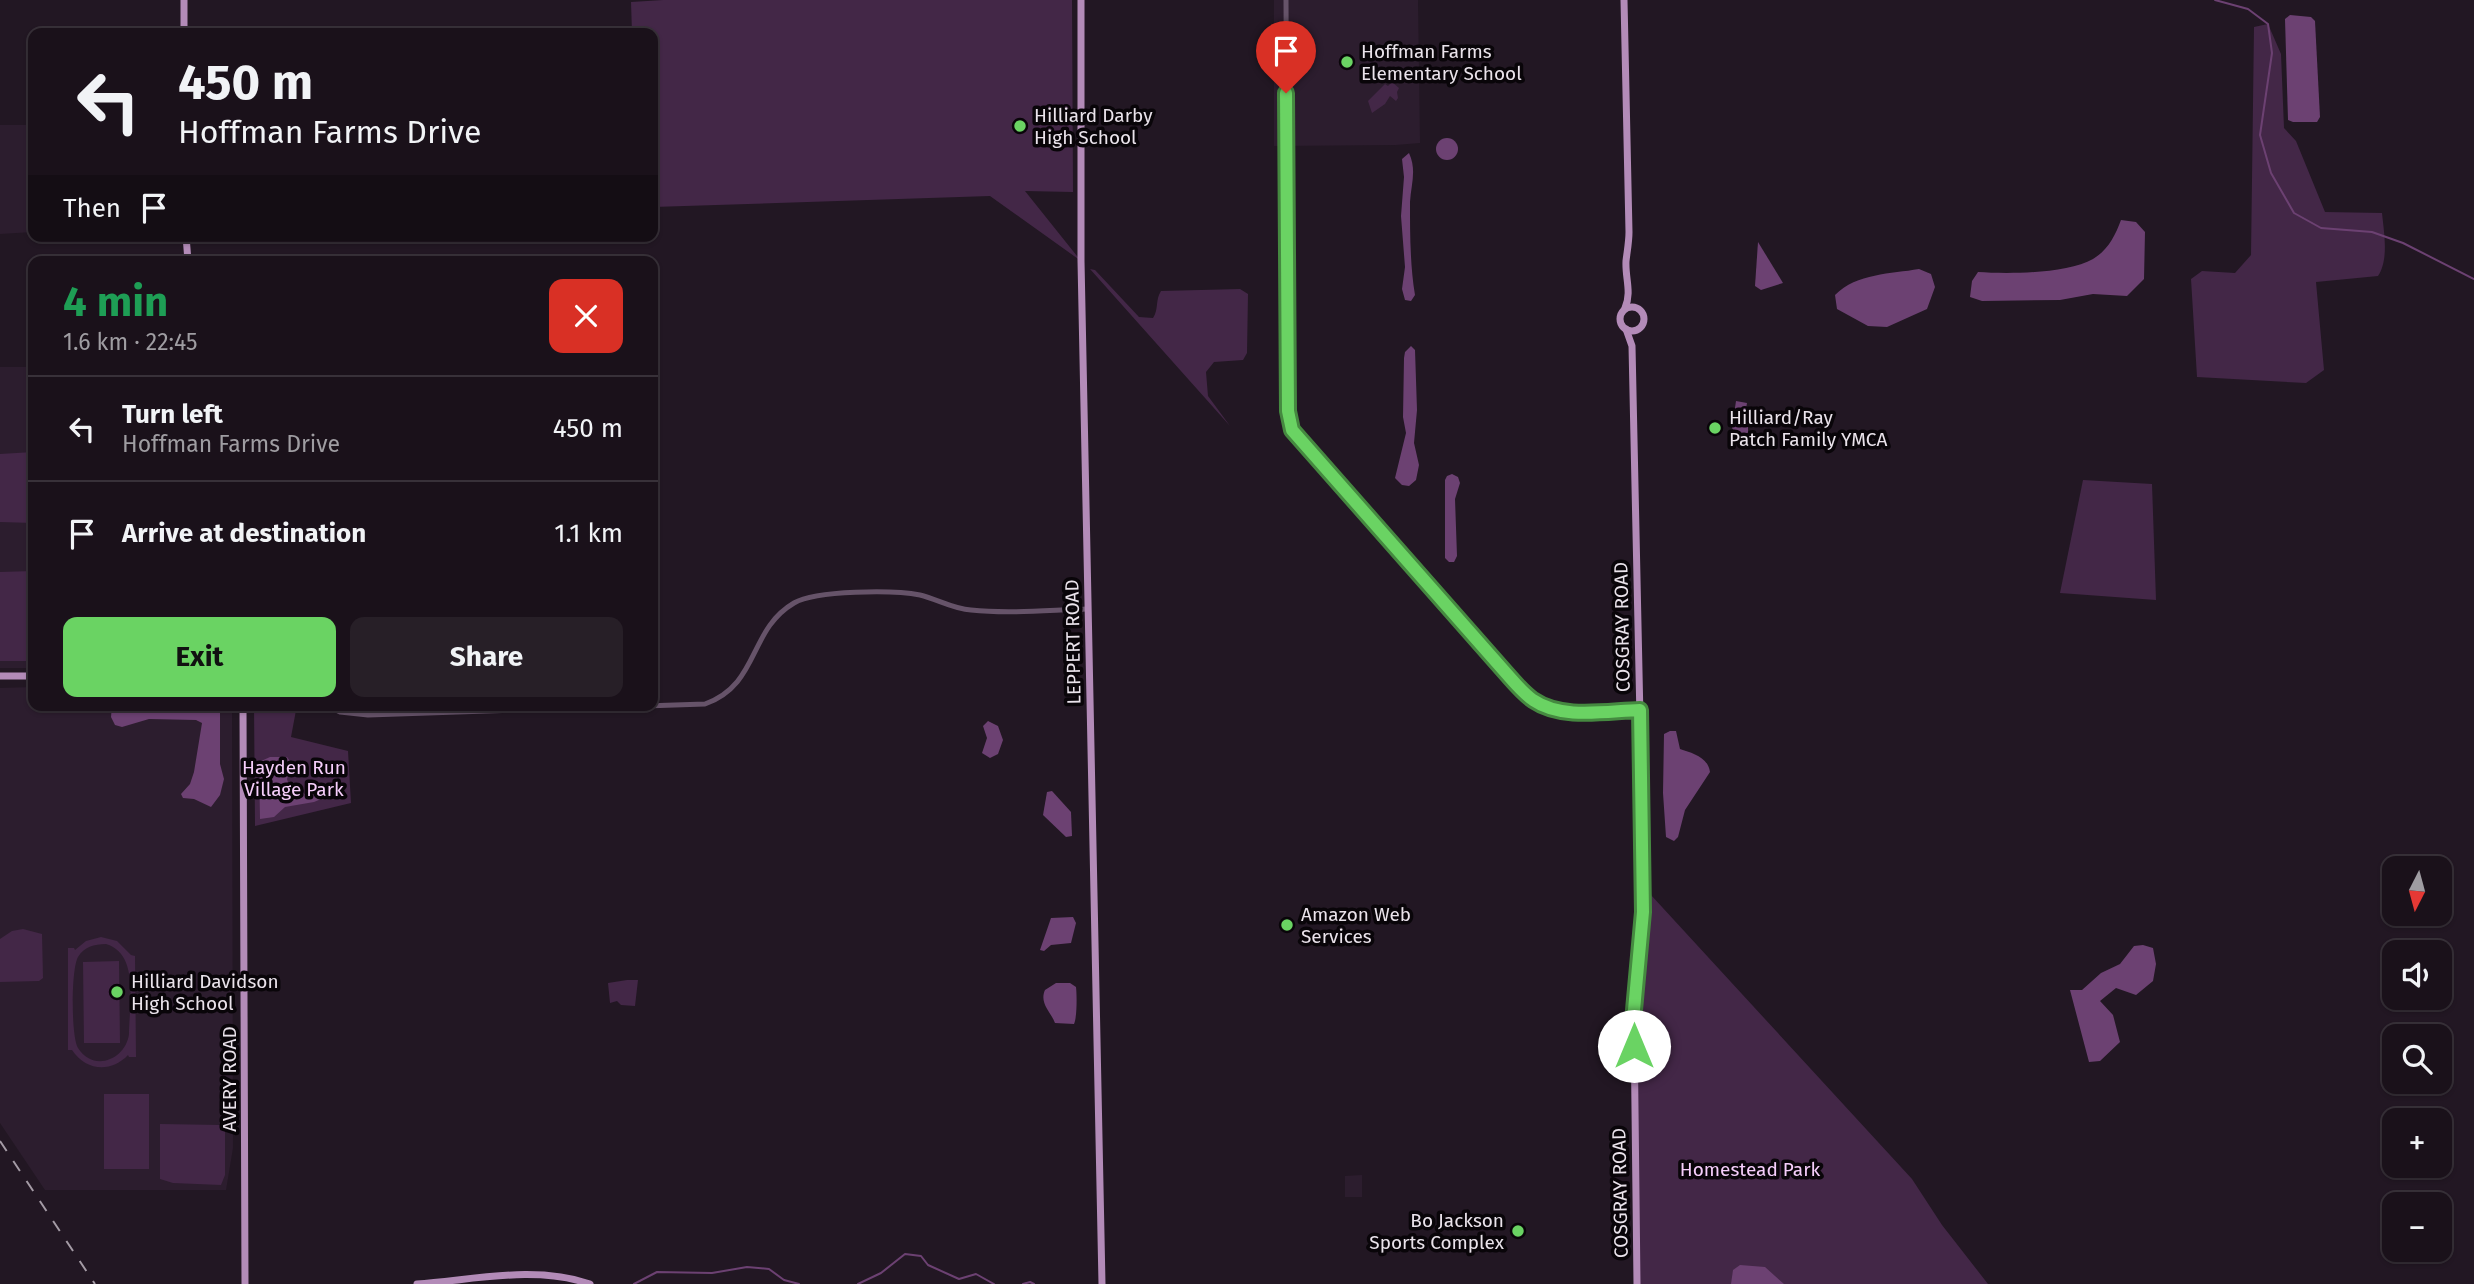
<!DOCTYPE html>
<html lang="en">
<head>
<meta charset="utf-8">
<style>
	:root { --surface:#1a111a; --page:#271f27; --text:#f1f3f6; --muted:#9f9da2; --line:#383139; --accent:#6ad363 }
	body { margin:0; font-family:"Fira Sans",sans-serif; background:var(--page); color:var(--text); height:100vh; display:flex; flex-direction:column; font-size:26px; white-space:nowrap }
	* { box-sizing:border-box; margin:0 }
	p { font-size:23px; color:var(--muted) }
	.icon { flex:none; width:38px; height:38px; fill:none; stroke:currentColor; stroke-width:2; stroke-linecap:round; stroke-linejoin:round }
	.map { position:relative; flex:1; overflow:hidden }
	.sheet { position:absolute; left:28px; top:256px; width:630px; height:455px; display:flex; flex-direction:column; background:var(--surface); border-radius:14px; box-shadow:0 2px 5px #0004,0 0 0 2px var(--line) }
	.sheet>* { flex:none }
	.top-card { position:absolute; left:28px; top:28px; width:630px; height:214px; border-radius:14px; box-shadow:0 2px 5px #0004,0 0 0 2px var(--line); background:#1a111a; color:var(--text); overflow:hidden }
	.needle { width:46px; rotate:186deg }
	.buttons { position:absolute; left:2382px; top:856px; display:grid; gap:14px }
	.buttons a { display:grid; place-items:center; width:70px; height:70px; border-radius:14px; background:var(--surface); box-shadow:0 2px 5px #0004,0 0 0 2px var(--line); font-size:35px }
	.pin { position:absolute; display:grid; place-items:center; width:60px; height:60px; color:#fff; margin:-72px -30px; border-radius:50% 50% 50% 0; rotate:-45deg; box-shadow:0 0 7px #0007 }
	.pin .icon { rotate:45deg }
	.me { position:absolute; width:77px; margin:-38px; rotate:0deg; stroke-linejoin:round; filter:drop-shadow(0 0 5px #0008) }
	.turn { display:flex; align-items:center; gap:24px; height:147px; padding:0 35px; font-size:32px }
	.turn .icon { width:91px; height:91px; stroke-width:2.5 }
	.turn b { display:block; font-size:49px; line-height:60px }
	.then { display:flex; align-items:center; height:66px; padding:0 35px; background:#0003; gap:14px; font-size:26px }
	.round { display:grid; place-items:center; flex:none; width:74px; height:74px; border-radius:14px; background:var(--page) }
	.head { display:flex; align-items:center; justify-content:space-between; height:119px; padding:0 35px }
	h1 { font-size:42px; font-weight:700; line-height:52px; color:#1e9e55 }
	.button { display:flex; gap:14px; margin-top:auto; padding:14px 35px }
	.button a { flex:1; height:80px; border-radius:14px; background:var(--accent); color:#111; font-size:28px; font-weight:700; line-height:80px; text-align:center }
	.button a+a { background:var(--page); color:var(--text) }
	ul { padding:0; list-style:none }
	li { display:flex; align-items:center; gap:21px; height:105px; padding:0 35px; border-top:2px solid var(--line) }
	li div { flex:1 }
	li b { display:block; font-size:26px }
	li em { font-style:normal }
	.map>svg:first-child { display:block }
	.built { fill:#2c1d2e }
	.green { fill:#432747; fill-rule:evenodd }
	.water { fill:#6c4172 }
	.lines { fill:none; stroke-linecap:round; stroke-linejoin:round }
	.stream { stroke:#6c4172; stroke-width:2 }
	.minor { stroke:#665369; stroke-width:5 }
	.major { stroke:#b38bb8; stroke-width:7 }
	.rail { stroke:#a49ba5; stroke-width:2; stroke-dasharray:12 12; stroke-linecap:butt }
	.route-casing { stroke:#458940; stroke-width:18 }
	.route { stroke:#6ad363; stroke-width:12 }
	.poi-dot { fill:#6ad363; stroke:#090509; stroke-width:2.5 }
	.labels { text-anchor:middle; dominant-baseline:central; stroke-width:7; stroke-linejoin:round; paint-order:stroke }
	.poi-label { font-size:19px; fill:#eae3eb; stroke:#090509; text-anchor:start }
	.street-label { font-size:19px; fill:#eae3eb; stroke:#090509 }
	.park-label { font-size:19px; fill:#f6cefb; stroke:#090509 }
</style>
</head>
<body>
<div class="map">
<svg width="2474" height="1284" viewBox="0 0 2474 1284">
	<rect width="100%" height="100%" fill="#221723"/>
	<!-- built -->
	<g class="built">
		<polygon points="1274,0 1418,0 1420,143 1396,145 1274,146"/>
		<polygon points="0,125 33,125 33,232 0,234"/>
		<rect x="0" y="367" width="33" height="301"/>
		<polygon points="33,687 33,705 232,705 233,1148 226,1190 45,1190 0,1123 0,688"/>
		<polygon points="1362,1175 1362,1197 1345,1197 1345,1176"/>
	</g>
	<!-- green -->
	<g class="green">
		<polygon points="663,0 1072,0 1073,192 1025,191 1081,261 990,196 653,207 653,33 632,33 631,2"/>
		<path d="M2268,24L2281,54L2284,128L2296,141L2325,212L2382,213C2384,232 2389,260 2378,276L2316,282L2324,370L2306,383L2197,377L2191,279L2202,271L2235,273L2251,255L2254,27Z"/>
		<polygon points="1392,82 1399,88 1397,92 1398,98 1396,101 1390,96 1385,104 1372,113 1368,101 1385,84 1388,86"/>
		<path d="M1090,269L1095,270L1139,317L1153,318C1159,309 1155,300 1161,291L1240,289L1248,294L1247,353L1243,360L1214,362L1206,372L1208,396L1230,426Z"/>
		<polygon points="33,452 33,523 0,522 0,454"/>
		<polygon points="2083,480 2152,484 2156,600 2060,593"/>
		<polygon points="33,571 33,661 0,661 0,572"/>
		<polygon points="254,705 297,705 291,737 348,751 351,803 255,826"/>
		<polygon points="1651,895 1912,1179 1942,1225 1988,1284 1637,1284 1634,1022 1644,912"/>
		<polygon points="23,929 42,934 43,978 39,981 0,982 0,939 12,931"/>
		<path d="M101,937L117,941L131,955L135,956L136,1057H129L128,1055C111,1073 86,1071 72,1050H68V948H74L75,950L86,941ZM106,944C140,954 129,1006 129,1034C126,1059 94,1073 78,1048C71,1037 71,969 78,957C84,947 94,944 106,944Z"/>
		<polygon points="119,961 120,1043 84,1043 83,962"/>
		<polygon points="627,980 638,980 635,1006 621,1005 617,1001 610,1003 608,983"/>
		<rect x="104" y="1094" width="45" height="75"/>
		<polygon points="160,1124 221,1125 225,1129 225,1175 221,1185 173,1183 160,1179"/>
	</g>
	<!-- water -->
	<g class="water">
		<polygon points="2290,15 2311,17 2315,21 2320,117 2317,122 2293,122 2288,120 2285,19"/>
		<circle cx="1447" cy="149" r="11"/>
		<path d="M1409,153C1417,170 1411,185 1410,202C1410,232 1410,265 1415,295L1411,301L1405,300L1402,289L1405,267L1401,216L1404,177L1402,159Z"/>
		<path d="M2121,220L2136,222L2145,232L2144,279L2127,296L2093,294L2060,300L1982,301L1970,297L1972,281L1978,272C2007,274 2067,274 2093,259C2108,250 2115,236 2121,220Z"/>
		<polygon points="1758,242 1783,283 1761,290 1755,286"/>
		<path d="M1919,269L1931,274L1935,287L1927,309L1887,327L1868,326L1837,309L1835,295C1857,273 1891,274 1919,269Z"/>
		<polygon points="1411,346 1415,350 1417,410 1414,443 1419,465 1416,480 1409,486 1402,485 1395,478 1406,433 1403,417 1404,358 1405,352"/>
		<polygon points="1736,401 1747,403 1744,421 1748,427 1748,438 1739,438 1732,428"/>
		<polygon points="1452,474 1458,477 1460,483 1455,499 1457,556 1454,562 1449,562 1445,558 1445,480 1447,476"/>
		<polygon points="112,705 220,705 220,764 224,779 220,795 211,807 194,799 183,798 181,794 190,784 194,772 202,723 196,720 149,719 122,727 115,725 111,717"/>
		<polygon points="988,721 998,726 1003,740 998,754 990,758 982,753 987,738 983,726"/>
		<path d="M1670,731H1676L1680,749C1692,753 1708,757 1710,772L1685,810L1678,837L1674,841L1666,837L1663,793L1664,734Z"/>
		<path d="M270,757H287L292,764L287,779L290,789C308,799 318,792 336,786L338,792L314,802L285,807L274,817L260,819L259,762Z"/>
		<polygon points="1052,791 1071,812 1072,836 1066,837 1043,815 1047,792"/>
		<polygon points="1073,917 1076,923 1071,943 1051,945 1044,951 1040,950 1051,918"/>
		<polygon points="2143,945 2153,948 2156,964 2153,981 2136,995 2116,988 2100,1001 2113,1015 2120,1042 2100,1061 2089,1062 2070,990 2082,990 2101,973 2120,964 2134,946"/>
		<path d="M1056,983H1070L1076,987C1077,995 1077,1018 1074,1024L1055,1023C1051,1012 1039,1003 1045,990Z"/>
		<polygon points="1740,1265 1765,1267 1784,1284 1731,1284 1733,1270"/>
	</g>
	<g class="lines">
		<!-- stream -->
		<g class="stream">
			<polyline points="2215,0 2248,9 2268,24 2272,53 2260,135 2271,173 2294,213 2321,228 2372,232 2403,243 2474,279"/>
			<polyline points="634,1284 657,1272 712,1273 747,1267 769,1269 784,1280 799,1284"/>
			<polyline points="858,1284 881,1273 905,1254 921,1256 928,1265 959,1279 976,1274 994,1284"/>
			<polyline points="1023,1284 1030,1282 1034,1284"/>
		</g>
		<!-- minor -->
		<g class="minor">
			<path d="M1286,0L1288,411L1292,430L1520,689C1557,721 1594,711 1640,710"/>
			<path d="M326,705L340,712L368,715L705,704C760,684 748,630 794,603C816,590 894,590 920,595C937,599 953,609 971,610C1009,614 1049,610 1088,609"/>
		</g>
		<!-- major -->
		<g class="major">
			<polyline points="184,0 184,33"/>
			<polyline points="1081,0 1081,261 1102,1284"/>
			<path d="M1624,0L1629,232C1629,242 1627,252 1626,261C1625,278 1632,292 1625,308"/>
			<polyline points="186,236 188,261"/>
			<circle cx="1632" cy="319" r="12"/>
			<polyline points="1626,329 1632,346 1643,858 1643,919 1634,1022 1637,1284"/>
			<polyline points="0,676 33,676"/>
			<polyline points="243,705 245,1284"/>
			<path d="M417,1284C473,1280 535,1265 590,1284"/>
		</g>
		<!-- rail -->
		<polyline class="rail" points="0,1141 95,1284"/>
	</g>
	<g class="lines">
		<defs>
			<path id="route" d="M1286,93L1288,411L1292,430L1506,673C1514,682 1522,692 1533,700C1562,720 1606,711 1640,710L1643,912L1634,1010V1046"/>
		</defs>
		<!-- route casing -->
		<use href="#route" class="route-casing"/>
		<!-- route -->
		<use href="#route" class="route"/>
	</g>
	<!-- markers -->
	<g class="poi-dot">
		<circle cx="1347" cy="62" r="7"/>
		<circle cx="1020" cy="126" r="7"/>
		<circle cx="1715" cy="428" r="7"/>
		<circle cx="1287" cy="925" r="7"/>
		<circle cx="117" cy="992" r="7"/>
		<circle cx="1518" cy="1231" r="7"/>
	</g>
	<g class="labels">
		<!-- poi labels -->
		<g class="poi-label">
			<text x="1361" y="51">Hoffman Farms<tspan x="1361" dy="22">Elementary School</tspan></text>
			<text x="1034" y="115">Hilliard Darby<tspan x="1034" dy="22">High School</tspan></text>
			<text x="1729" y="417">Hilliard/Ray<tspan x="1729" dy="22">Patch Family YMCA</tspan></text>
			<text x="1301" y="914">Amazon Web<tspan x="1301" dy="22">Services</tspan></text>
			<text x="131" y="981">Hilliard Davidson<tspan x="131" dy="22">High School</tspan></text>
			<text x="1504" y="1220" text-anchor="end">Bo Jackson<tspan x="1504" dy="22">Sports Complex</tspan></text>
		</g>
		<!-- street labels -->
		<g class="street-label">
			<text transform="translate(1622 627) rotate(-91)">COSGRAY ROAD</text>
			<text transform="translate(1073 642) rotate(-91)">LEPPERT ROAD</text>
			<text transform="translate(229 1079) rotate(-90)">AVERY ROAD</text>
			<text transform="translate(1620 1193) rotate(-91)">COSGRAY ROAD</text>
		</g>
		<!-- park labels -->
		<g class="park-label">
			<text x="294" y="767">Hayden Run<tspan x="294" dy="22">Village Park</tspan></text>
			<text x="1750" y="1169">Homestead Park</text>
		</g>
	</g>
</svg>
<div class="buttons">
<a><svg class="needle" viewBox="-14 -14 28 28"><path d="M0-13l5 13h-10z" fill="#e53935"/><path d="M0 13l5-13h-10z" fill="#9f9da2"/></svg></a>
<a><svg class="icon" aria-label="sound" viewBox="0 0 24 24"><path d="M4 9h4l5-4v14l-5-4H4zM17 9q2 3 0 6"/></svg></a>
<a><svg class="icon" aria-label="search" viewBox="0 0 24 24"><circle cx="10" cy="10" r="6"/><path d="M15 15l6 6"/></svg></a>
<a>+</a>
<a>−</a>
</div>
<div class="pin" style="left:1286px;top:93px;background:#d93025"><svg class="icon" aria-label="arrive" viewBox="0 0 24 24"><path d="M6 21V4h12l-3 4 3 4H6"/></svg></div>
<svg class="me" style="left:1634px;top:1046px" viewBox="-20 -20 40 40"><circle r="19" fill="#fff"/><path d="M0-13L10 11 0 6-10 11z" fill="#6ad363"/></svg>
<div class="top-card">
<div class="turn"><svg class="icon" aria-label="left" viewBox="0 0 24 24"><path d="M17 20v-9H6M10 6l-5 5 5 5"/></svg><div><b>450 m</b>Hoffman Farms Drive</div></div>
<div class="then">Then<svg class="icon" aria-label="arrive" viewBox="0 0 24 24"><path d="M6 21V4h12l-3 4 3 4H6"/></svg></div>
</div>
<section class="sheet">
<div class="head"><div><h1>4 min</h1><p>1.6 km · 22:45</p></div><a class="round" style="background:#d93025;color:#fff"><svg class="icon" aria-label="close" viewBox="0 0 24 24"><path d="M6 6l12 12M18 6L6 18"/></svg></a></div>
<ul>
<li><svg class="icon" aria-label="left" viewBox="0 0 24 24"><path d="M17 20v-9H6M10 6l-5 5 5 5"/></svg><div><b>Turn left</b><p>Hoffman Farms Drive</p></div><em>450 m</em></li>
<li><svg class="icon" aria-label="arrive" viewBox="0 0 24 24"><path d="M6 21V4h12l-3 4 3 4H6"/></svg><div><b>Arrive at destination</b></div><em>1.1 km</em></li>
</ul>
<div class="button"><a>Exit</a><a>Share</a></div>
</section>
</div>
</body>
</html>
